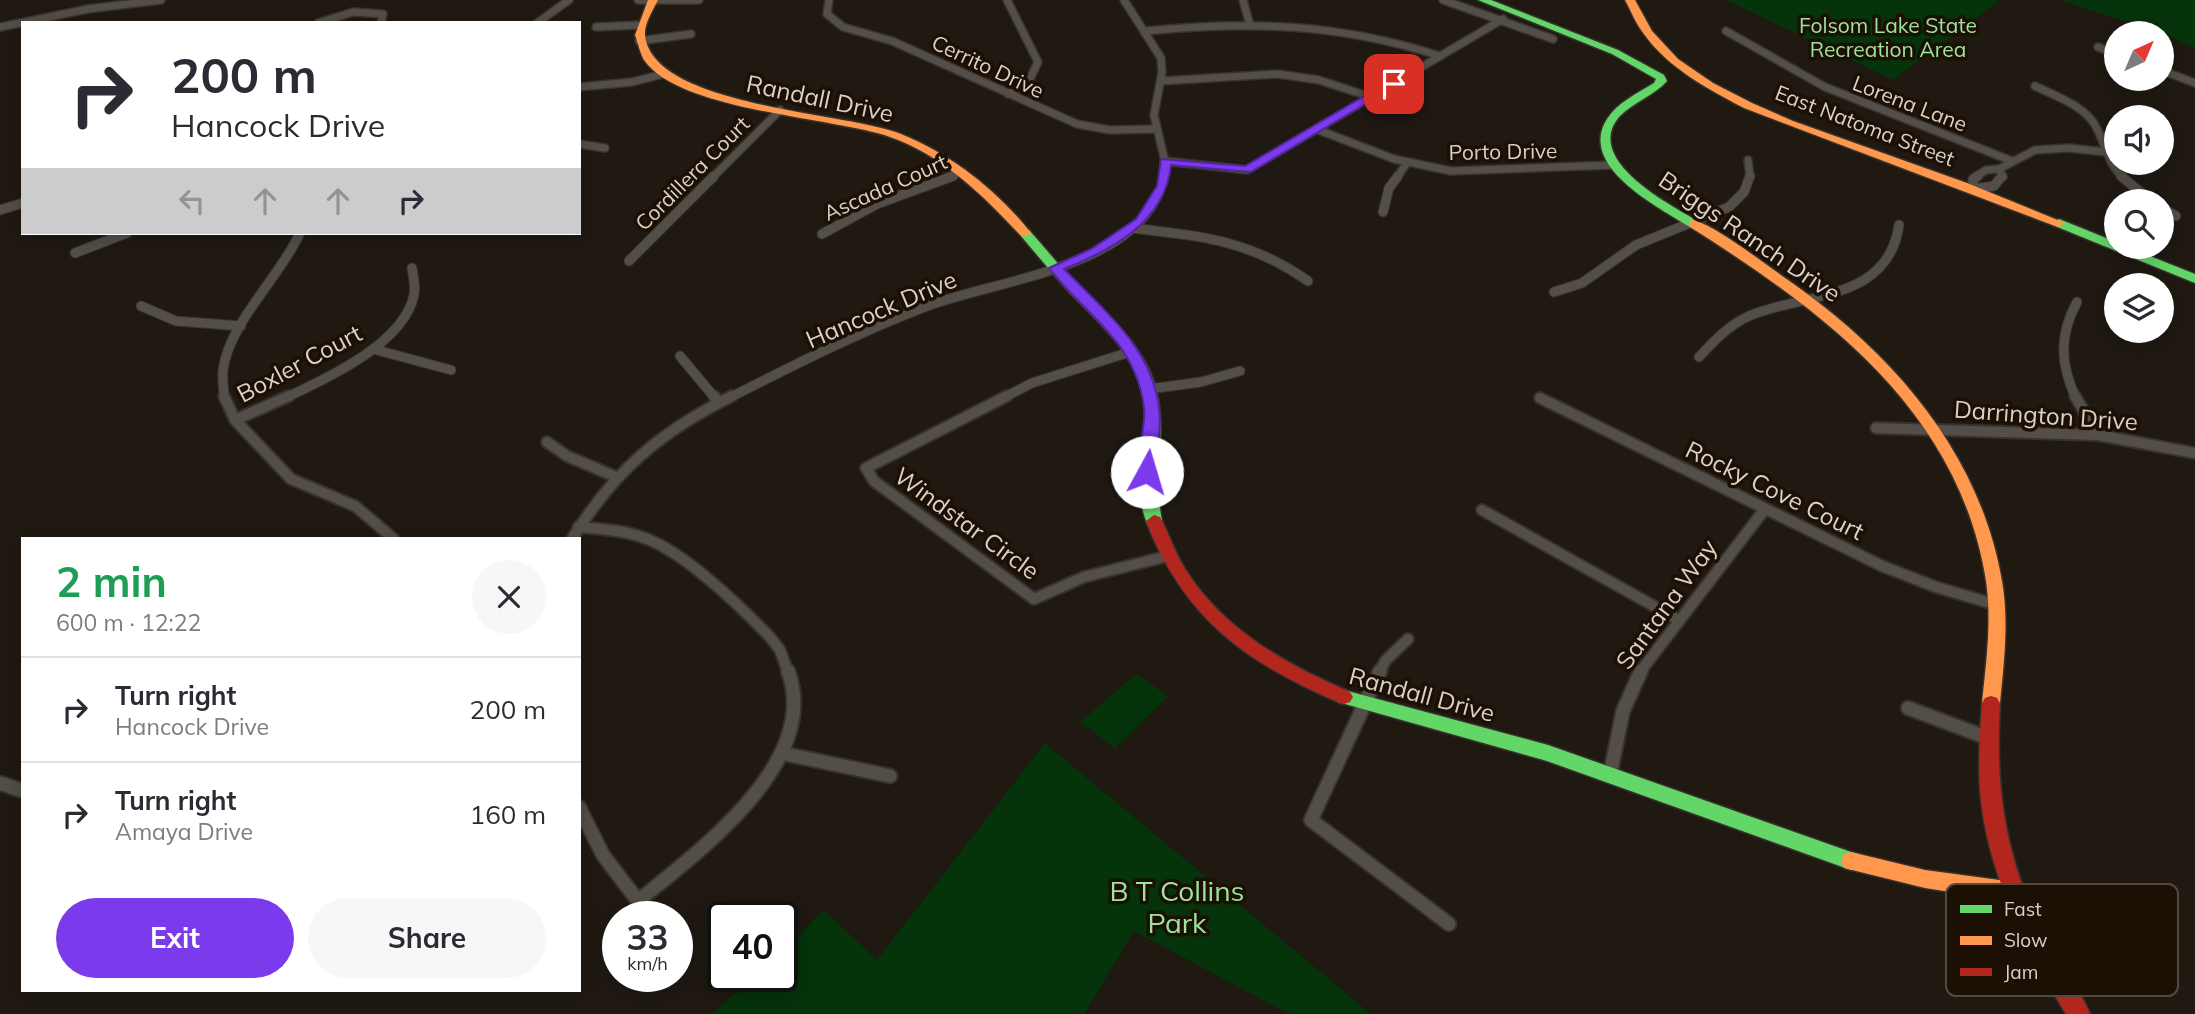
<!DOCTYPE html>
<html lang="en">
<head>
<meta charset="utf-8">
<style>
	:root { --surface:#fff; --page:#f7f7f7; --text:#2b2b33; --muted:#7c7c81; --line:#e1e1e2; --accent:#7c3aed }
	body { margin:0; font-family:Mulish,sans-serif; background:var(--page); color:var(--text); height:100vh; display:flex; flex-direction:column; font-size:26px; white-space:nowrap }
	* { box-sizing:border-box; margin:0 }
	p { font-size:23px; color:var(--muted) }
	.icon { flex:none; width:38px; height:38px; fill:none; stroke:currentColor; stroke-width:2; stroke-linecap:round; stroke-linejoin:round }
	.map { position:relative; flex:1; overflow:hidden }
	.side { position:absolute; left:21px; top:537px; width:560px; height:455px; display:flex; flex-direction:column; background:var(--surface); border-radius:0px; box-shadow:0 4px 18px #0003 }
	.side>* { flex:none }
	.top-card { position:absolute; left:21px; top:21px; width:560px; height:214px; border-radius:0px; box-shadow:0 4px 18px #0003; background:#fff; color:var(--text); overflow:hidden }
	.needle { width:46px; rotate:44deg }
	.tools { position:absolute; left:2104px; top:21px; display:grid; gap:14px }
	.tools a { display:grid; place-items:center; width:70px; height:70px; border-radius:50%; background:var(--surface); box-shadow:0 4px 18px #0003; font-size:35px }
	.speed { position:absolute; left:602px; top:901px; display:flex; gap:14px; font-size:35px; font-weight:700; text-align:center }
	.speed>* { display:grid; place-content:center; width:91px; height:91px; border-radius:50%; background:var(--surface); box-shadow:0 4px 18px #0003; line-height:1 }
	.speed small { font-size:18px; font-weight:400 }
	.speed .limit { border:4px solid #111; border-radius:10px; background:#fff; color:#111 }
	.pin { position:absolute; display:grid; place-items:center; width:60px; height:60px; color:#fff; margin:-30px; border-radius:14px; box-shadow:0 4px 10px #0006 }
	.me { position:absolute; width:77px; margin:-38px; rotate:6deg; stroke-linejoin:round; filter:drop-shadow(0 0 5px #0008) }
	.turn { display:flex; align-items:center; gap:24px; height:147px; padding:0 35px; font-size:32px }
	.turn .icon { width:91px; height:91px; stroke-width:2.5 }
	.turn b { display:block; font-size:49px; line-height:60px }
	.lanes { display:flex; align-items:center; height:66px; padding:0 35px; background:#0003; justify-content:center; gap:35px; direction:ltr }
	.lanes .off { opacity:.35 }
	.round { display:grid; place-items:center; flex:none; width:74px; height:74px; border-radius:37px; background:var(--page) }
	.head { display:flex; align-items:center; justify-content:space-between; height:119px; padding:0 35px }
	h1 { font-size:42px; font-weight:700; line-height:52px; color:#1e9e55 }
	.cta { display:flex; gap:14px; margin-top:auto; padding:14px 35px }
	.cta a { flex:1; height:80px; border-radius:42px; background:var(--accent); color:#fff; font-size:28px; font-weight:700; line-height:80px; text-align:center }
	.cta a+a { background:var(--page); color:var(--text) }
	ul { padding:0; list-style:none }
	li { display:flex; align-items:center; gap:21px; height:105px; padding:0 35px; border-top:2px solid var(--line) }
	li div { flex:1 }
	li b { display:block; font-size:26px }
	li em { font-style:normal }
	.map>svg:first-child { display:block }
	.green { fill:#05330a }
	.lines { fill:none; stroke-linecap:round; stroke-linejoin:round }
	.street-far3-casing { stroke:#37322d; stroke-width:10 }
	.street-far2-casing { stroke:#37322d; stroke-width:11 }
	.street-far1-casing { stroke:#37322d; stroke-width:14 }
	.street-casing { stroke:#37322d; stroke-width:17 }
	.fast-casing { stroke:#37322d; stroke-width:3 }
	.slow-casing { stroke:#37322d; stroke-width:3 }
	.jam-casing { stroke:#37322d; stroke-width:3 }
	.street-far3 { stroke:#534e48; stroke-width:7 }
	.street-far2 { stroke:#534e48; stroke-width:9 }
	.street-far1 { stroke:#534e48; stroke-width:10 }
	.street { stroke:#534e48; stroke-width:13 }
	.fast { fill:#63d668; fill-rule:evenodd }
	.slow { fill:#ff974d; fill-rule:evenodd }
	.jam { fill:#b3261e; fill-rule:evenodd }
	.route { fill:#7c3aed; stroke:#51269a; stroke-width:2 }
	.labels { text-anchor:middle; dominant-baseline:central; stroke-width:7; stroke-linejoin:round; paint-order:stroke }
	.far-park-label { font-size:21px; fill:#9ae49c; stroke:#1c1004 }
	.far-street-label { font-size:21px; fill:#dad1c9; stroke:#1c1004 }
	.street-label { font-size:24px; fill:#dad1c9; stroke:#1c1004 }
	.near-park-label { font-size:28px; fill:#9ae49c; stroke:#1c1004 }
	.key { fill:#1c1004; stroke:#554a3f; stroke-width:2 }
	.key-label { font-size:19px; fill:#dad1c9 }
</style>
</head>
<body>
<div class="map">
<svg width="2195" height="1014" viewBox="0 0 2195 1014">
	<rect width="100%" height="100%" fill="#1f1912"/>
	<!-- green -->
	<g class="green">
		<polygon points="1726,0 2000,0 1893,80"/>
		<polygon points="2059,0 2195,0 2195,48 2161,33"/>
		<polygon points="1136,674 1168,696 1115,748 1080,722"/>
		<polygon points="1045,743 1371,1014 1289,1014 1134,931 1084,1014 711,1014 755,977 782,976 782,953 824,910 877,960"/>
	</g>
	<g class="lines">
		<defs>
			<g id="street-far3">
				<polyline points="638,0 699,0"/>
				<polyline points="829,0 827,14 843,27 892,41 1077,124 1110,130 1156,129"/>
				<polyline points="1007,0 1038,62 1029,81 1008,94"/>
				<polyline points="1124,0 1161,58 1162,72 1154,115 1164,157 1164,177"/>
				<polyline points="1243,0 1249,22"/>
				<polyline points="1443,0 1553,39"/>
				<polyline points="318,23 353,12 383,14 381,23"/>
				<polyline points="537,23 569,0"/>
				<polyline points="0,27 88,9 161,0"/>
				<polyline points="596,27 640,25"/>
				<path d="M1145,31C1250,21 1338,23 1440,56"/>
				<polyline points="1726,31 1825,87 2012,161"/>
				<polyline points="639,41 691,34"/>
				<polyline points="2098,47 2116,54"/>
				<polyline points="2161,70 2195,83"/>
				<polyline points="1161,81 1278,74 1319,80 1371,97"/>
				<path d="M2035,86C2055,96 2083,105 2095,125C2105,142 2107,164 2123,177"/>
				<polyline points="579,87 632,82 663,74"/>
				<polyline points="1316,129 1394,159 1451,171 1613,165"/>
				<polyline points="579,144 605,148"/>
				<polyline points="1748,160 1750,177"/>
				<polyline points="1165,161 1247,170 1503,19"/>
				<polyline points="1999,169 2003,177"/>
				<polyline points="1999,169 2035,150 2069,148 2106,152"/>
				<polyline points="713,177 780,110"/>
				<polyline points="948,177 963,172"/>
				<polyline points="1397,177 1407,163"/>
				<polyline points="1975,177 1986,170 1999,169"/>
			</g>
			<g id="street-far2">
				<polyline points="1978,176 1973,179 1973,189 1994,186 2002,176"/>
				<polyline points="2121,176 2151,201"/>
				<polyline points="2161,207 2176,216"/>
				<polyline points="0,210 23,203"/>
				<polyline points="1383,212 1389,188 1398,176"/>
				<path d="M1132,228C1200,236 1250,240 1308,281"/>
				<polyline points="822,234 877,204 953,176"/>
				<polyline points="75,253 127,233"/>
				<polyline points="629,261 714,176"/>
				<polyline points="1554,292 1582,283 1636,245 1729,207 1744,192 1750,176"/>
				<polyline points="141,306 176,321 241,326"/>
				<polyline points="373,349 451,370"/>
				<polyline points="680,356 715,398"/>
				<path d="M1699,357C1714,341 1729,325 1749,316C1806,292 1888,302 1899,225"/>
				<polyline points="1149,389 1201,382 1240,371"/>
				<path d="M224,398C224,389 222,379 223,370C229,323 280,277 300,233"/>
				<path d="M285,398C325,379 404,344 414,295C416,287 413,276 412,268"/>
				<path d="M729,398C792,366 857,333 922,308C995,279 1145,269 1164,176"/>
				<polyline points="1003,398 1032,383 1133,351"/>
				<path d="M2076,398C2060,364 2059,335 2077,302"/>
			</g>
			<g id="street-far1">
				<polyline points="224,396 235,420 291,479 355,506 394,539"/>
				<polyline points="714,396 719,402"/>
				<polyline points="1007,396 866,468 874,481 1034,599 1084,577 1168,556"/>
				<polyline points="2075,396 2098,435"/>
				<polyline points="1540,398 1882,566 1936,587 1997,605"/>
				<polyline points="235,420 289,396"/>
				<polyline points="1876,428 2098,435 2195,453"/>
				<polyline points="547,442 567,456 614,476"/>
				<polyline points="1482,510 1677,619"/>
				<path d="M578,527C601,529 625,530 647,539C685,553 740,606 769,636L780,650L788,672"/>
				<path d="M572,539C614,471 660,432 732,396"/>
				<polyline points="1379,672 1386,660 1408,639"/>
				<polyline points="1640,672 1765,509"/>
			</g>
			<g id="street">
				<polyline points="1380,671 1311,820 1449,924"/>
				<polyline points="1908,708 1988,738"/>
				<polyline points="781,753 890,776"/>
				<polyline points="1610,775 1623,711 1641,671"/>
				<polyline points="0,783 23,791"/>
				<path d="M579,807L603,855L638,901C699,851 822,762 788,671"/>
			</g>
			<g id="fast">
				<path d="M1478,0H1491L1618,50L1664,75L1667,81C1654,96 1633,102 1619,117C1583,160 1670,205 1698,221V227H1690C1658,207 1577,166 1607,119C1618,102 1638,93 1654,83L1656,79L1612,54Z"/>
				<polygon points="2059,219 2116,242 2116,247 2127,247 2195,274 2195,283 2055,226 2053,223"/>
				<path d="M1025,229L1029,230C1046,249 1062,269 1079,287C1111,320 1150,350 1158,398C1165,439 1154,480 1162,521L1160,525H1148C1130,490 1151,435 1143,397C1135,352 1100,324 1070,293C1053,274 1037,255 1021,236V230Z"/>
				<polygon points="1344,690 1548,745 1851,852 1858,854 1861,861 1858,868 1851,870 1547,761 1338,702 1335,697 1338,692"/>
			</g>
			<g id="slow">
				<path d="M648,0H658C653,10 644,24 645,35C652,107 847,112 901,134C951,154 998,191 1031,233L1029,236H1021C984,196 942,155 890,137C832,117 679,111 644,60C640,53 638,43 635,35Z"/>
				<path d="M1625,0H1635L1652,31L1678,59L1713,83L1752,103L1793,121L1967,183L2065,223L2059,227L2055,226L1744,108C1708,89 1668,68 1644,34C1636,24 1631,11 1625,0Z"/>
				<path d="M1694,220C1719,228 1765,264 1788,280C1893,353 1980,453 2002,581C2009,620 2004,663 2000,703L1997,708L1991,710L1985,708L1982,703C1986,663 1992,621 1986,581C1959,411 1826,313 1690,227V221Z"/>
				<polygon points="1851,852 1925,870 2014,882 2021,885 2024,892 2021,899 2014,902 1925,888 1844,868 1841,861 1844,854"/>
			</g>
			<g id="jam">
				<path d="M1154,515L1160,517C1170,536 1176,557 1189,575C1227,632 1289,666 1350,692L1353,697L1350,702L1344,704L1338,702C1245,662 1184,618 1146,521Z"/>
				<path d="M1991,696L1997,698L2000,703C1995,786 2004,855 2042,931C2057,959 2078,985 2090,1014H2066C2025,945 1986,871 1980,789C1978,760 1980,732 1982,703L1985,698Z"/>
			</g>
		</defs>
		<!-- street-far3 casing -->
		<use href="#street-far3" class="street-far3-casing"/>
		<!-- street-far2 casing -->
		<use href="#street-far2" class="street-far2-casing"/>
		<!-- street-far1 casing -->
		<use href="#street-far1" class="street-far1-casing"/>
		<!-- street casing -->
		<use href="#street" class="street-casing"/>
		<!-- fast casing -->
		<use href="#fast" class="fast-casing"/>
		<!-- slow casing -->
		<use href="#slow" class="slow-casing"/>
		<!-- jam casing -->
		<use href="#jam" class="jam-casing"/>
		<!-- street-far3 -->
		<use href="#street-far3" class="street-far3"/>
		<!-- street-far2 -->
		<use href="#street-far2" class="street-far2"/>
		<!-- street-far1 -->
		<use href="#street-far1" class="street-far1"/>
		<!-- street -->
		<use href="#street" class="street"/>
		<!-- fast -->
		<use href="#fast" class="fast"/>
		<!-- slow -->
		<use href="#slow" class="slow"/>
		<!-- jam -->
		<use href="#jam" class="jam"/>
	</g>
	<!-- route -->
	<path class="route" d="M1390,81L1399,84L1251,172L1171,165C1165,222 1112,250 1064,269C1104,310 1152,348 1159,408C1162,428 1157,452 1155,472L1147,478L1142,476C1133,457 1147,428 1144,407C1135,340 1087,317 1049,268L1091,249L1136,219L1157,186L1161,159L1245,166Z"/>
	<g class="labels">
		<!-- far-park labels -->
		<g class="far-park-label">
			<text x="1888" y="25">Folsom Lake State<tspan x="1888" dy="24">Recreation Area</tspan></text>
		</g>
		<!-- far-street labels -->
		<g class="far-street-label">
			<text transform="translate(988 66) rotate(25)">Cerrito Drive</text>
			<text transform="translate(1910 103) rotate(21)">Lorena Lane</text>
			<text transform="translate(1865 125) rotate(21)">East Natoma Street</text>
			<text transform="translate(1503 151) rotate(-1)">Porto Drive</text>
			<text transform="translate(692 173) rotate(-45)">Cordillera Court</text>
			<text transform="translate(885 187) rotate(-24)">Ascada Court</text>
		</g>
		<!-- street labels -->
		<g class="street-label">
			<text transform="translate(820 98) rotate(12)">Randall Drive</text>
			<text transform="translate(1750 236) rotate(34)">Briggs Ranch Drive</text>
			<text transform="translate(881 309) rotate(-23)">Hancock Drive</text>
			<text transform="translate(299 363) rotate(-28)">Boxler Court</text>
			<text transform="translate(2046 415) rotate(4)">Darrington Drive</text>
			<text transform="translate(1775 490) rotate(26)">Rocky Cove Court</text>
			<text transform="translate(967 523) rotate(36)">Windstar Circle</text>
			<text transform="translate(1666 604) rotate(-54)">Santana Way</text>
			<text transform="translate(1422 694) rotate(15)">Randall Drive</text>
		</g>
		<!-- near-park labels -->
		<g class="near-park-label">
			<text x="1177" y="890">B T Collins<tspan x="1177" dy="32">Park</tspan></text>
		</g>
	</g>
	<!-- legend -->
	<rect x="1946" y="884" width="232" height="112" rx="10" class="key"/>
	<rect x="1960" y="905" width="32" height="8" fill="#63d668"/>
	<rect x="1960" y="936" width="32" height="9" fill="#ff974d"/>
	<rect x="1960" y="968" width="32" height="8" fill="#b3261e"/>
	<g class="key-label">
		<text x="2004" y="916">Fast</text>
		<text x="2004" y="947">Slow</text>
		<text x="2004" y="979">Jam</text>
	</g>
</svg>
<div class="tools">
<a><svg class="needle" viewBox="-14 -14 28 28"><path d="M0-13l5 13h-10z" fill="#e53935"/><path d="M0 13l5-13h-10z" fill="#7c7c81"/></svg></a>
<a><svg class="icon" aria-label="sound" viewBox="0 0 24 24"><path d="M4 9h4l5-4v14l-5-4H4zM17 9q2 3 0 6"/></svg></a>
<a><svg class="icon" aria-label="search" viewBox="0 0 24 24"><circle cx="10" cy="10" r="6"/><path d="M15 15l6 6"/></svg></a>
<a><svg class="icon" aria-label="layers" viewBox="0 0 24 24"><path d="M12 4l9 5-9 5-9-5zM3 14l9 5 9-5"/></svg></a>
</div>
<div class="speed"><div>33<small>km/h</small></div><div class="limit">40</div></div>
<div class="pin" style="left:1394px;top:84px;background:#d93025"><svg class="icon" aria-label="arrive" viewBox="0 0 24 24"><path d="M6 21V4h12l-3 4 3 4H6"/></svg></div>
<svg class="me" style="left:1147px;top:472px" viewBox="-20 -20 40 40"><circle r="19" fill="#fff"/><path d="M0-13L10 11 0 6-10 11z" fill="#7c3aed"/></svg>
<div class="top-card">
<div class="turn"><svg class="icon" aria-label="right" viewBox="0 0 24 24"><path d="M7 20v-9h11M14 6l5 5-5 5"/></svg><div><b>200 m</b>Hancock Drive</div></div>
<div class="lanes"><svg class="icon off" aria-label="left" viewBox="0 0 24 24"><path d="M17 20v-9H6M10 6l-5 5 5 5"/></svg><svg class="icon off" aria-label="ahead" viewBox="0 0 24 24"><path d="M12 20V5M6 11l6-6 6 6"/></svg><svg class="icon off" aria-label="ahead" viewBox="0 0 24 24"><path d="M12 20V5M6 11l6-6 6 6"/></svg><svg class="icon" aria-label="right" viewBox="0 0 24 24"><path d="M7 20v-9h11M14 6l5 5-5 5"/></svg></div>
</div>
<section class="side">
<div class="head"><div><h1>2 min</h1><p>600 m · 12:22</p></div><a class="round"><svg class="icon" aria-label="close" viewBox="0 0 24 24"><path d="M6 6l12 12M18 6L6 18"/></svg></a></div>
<ul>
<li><svg class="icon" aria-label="right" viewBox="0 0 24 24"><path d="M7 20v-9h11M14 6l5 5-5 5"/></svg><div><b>Turn right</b><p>Hancock Drive</p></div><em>200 m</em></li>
<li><svg class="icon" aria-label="right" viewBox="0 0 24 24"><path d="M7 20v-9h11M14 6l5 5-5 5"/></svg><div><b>Turn right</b><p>Amaya Drive</p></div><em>160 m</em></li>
</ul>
<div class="cta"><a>Exit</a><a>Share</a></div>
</section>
</div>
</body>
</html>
